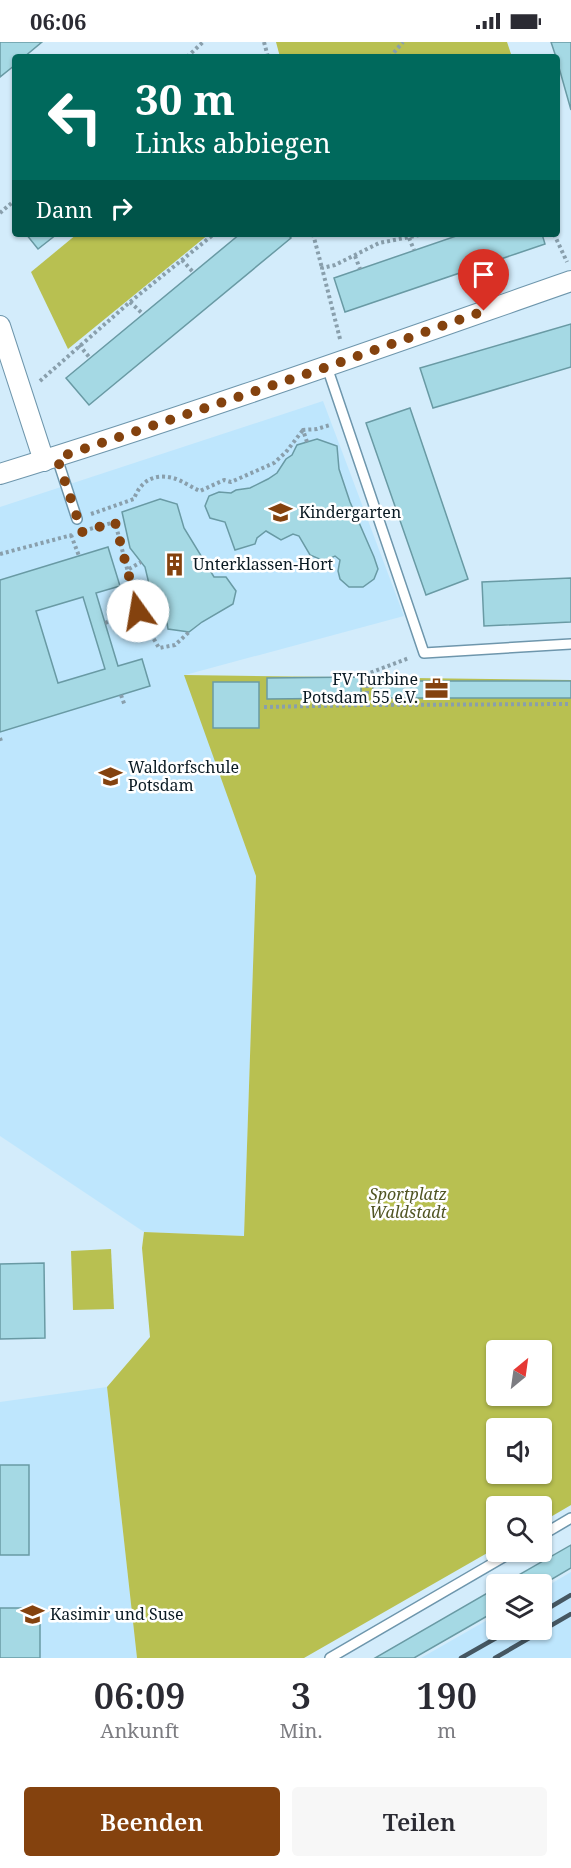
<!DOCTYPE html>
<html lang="de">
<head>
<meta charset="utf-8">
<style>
	:root { --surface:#fff; --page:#f7f7f7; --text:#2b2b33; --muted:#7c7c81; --accent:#84420e }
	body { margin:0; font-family:"Noto Serif",serif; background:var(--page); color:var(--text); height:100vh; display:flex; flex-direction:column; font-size:22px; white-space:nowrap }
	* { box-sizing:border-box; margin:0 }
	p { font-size:20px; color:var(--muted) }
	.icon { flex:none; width:33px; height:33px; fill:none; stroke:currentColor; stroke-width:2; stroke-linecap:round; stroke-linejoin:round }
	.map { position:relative; height:1616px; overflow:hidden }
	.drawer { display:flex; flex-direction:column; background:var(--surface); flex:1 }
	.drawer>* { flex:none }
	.top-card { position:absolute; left:12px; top:12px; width:548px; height:183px; border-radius:6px; box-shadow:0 2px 4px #0004; background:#00695c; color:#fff; overflow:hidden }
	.needle { width:39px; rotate:29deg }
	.tools { position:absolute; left:486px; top:1298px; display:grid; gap:12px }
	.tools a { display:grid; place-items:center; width:66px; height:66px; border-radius:6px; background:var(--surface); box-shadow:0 2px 4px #0004; font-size:30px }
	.pin { position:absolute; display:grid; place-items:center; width:51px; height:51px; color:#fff; margin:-62px -26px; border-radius:50% 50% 50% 0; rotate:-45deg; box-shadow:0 0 6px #0007 }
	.pin .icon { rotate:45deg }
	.me { position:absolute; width:66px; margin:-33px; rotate:347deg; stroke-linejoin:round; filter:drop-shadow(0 0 4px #0008) }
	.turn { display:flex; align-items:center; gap:21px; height:126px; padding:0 24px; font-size:27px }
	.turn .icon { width:78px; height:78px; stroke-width:2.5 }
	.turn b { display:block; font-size:42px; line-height:51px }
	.then { display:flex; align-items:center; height:57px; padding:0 24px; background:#0003; gap:12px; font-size:22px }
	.eta { display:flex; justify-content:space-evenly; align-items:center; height:102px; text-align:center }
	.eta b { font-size:36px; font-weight:600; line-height:42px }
	.action { display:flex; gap:12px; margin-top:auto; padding:12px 24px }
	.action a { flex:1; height:69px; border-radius:6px; background:var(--accent); color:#fff; font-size:24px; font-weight:600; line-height:69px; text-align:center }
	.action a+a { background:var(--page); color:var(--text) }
	.status { display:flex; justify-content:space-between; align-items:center; height:42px; padding:0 30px; background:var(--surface); direction:ltr }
	.status svg { height:16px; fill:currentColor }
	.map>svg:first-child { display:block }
	.built { fill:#bee6fd }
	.green { fill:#b8c051; fill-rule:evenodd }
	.building { fill:#a5d9e4; stroke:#699aa4; stroke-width:1.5; fill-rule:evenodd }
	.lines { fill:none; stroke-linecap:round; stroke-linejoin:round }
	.service-casing { stroke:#6e96ac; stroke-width:12 }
	.minor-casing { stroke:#6e96ac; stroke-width:22 }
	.path { stroke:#899fac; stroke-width:4; stroke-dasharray:3 3; stroke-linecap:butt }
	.service { stroke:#fff; stroke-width:9 }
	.minor { stroke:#fff; stroke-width:20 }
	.rail { stroke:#455762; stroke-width:4.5 }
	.route { stroke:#84420e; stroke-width:10; stroke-dasharray:0 18 }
	.labels { text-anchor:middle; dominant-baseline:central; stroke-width:5; stroke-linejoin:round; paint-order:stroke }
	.poi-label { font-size:16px; fill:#0a1a23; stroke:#fff; text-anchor:start }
	.park-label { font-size:16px; font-style:italic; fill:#505422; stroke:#fff }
</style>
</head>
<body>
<div class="status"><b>06:06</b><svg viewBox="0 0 49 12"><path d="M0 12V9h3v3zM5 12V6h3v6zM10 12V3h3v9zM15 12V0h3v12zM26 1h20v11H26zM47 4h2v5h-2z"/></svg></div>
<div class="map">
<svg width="571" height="1616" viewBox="0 0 571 1616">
	<rect width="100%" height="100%" fill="#d3ecfb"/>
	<!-- built -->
	<g class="built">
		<polygon points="323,359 404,574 185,633 256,834 244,1194 144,1190 0,1094 0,465"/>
		<polygon points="107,1345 137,1616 0,1616 0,1360"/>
		<polygon points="571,1530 571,1616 421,1616 496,1573 496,1587 542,1587 542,1547"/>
	</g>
	<!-- green -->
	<g class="green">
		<polygon points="276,0 507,0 512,15 280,15"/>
		<polygon points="77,192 209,192 68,307 31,230"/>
		<path d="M184,633L571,638V1463L542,1480V1464H496V1506L304,1616H137L107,1345L150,1295L142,1206L144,1190L244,1194L256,834ZM496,1308H542V1353H496ZM496,1386H542V1431H496Z"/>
		<polygon points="111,1207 114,1267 73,1268 71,1209"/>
	</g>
	<!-- building -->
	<g class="building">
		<polygon points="0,0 42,0 24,15 15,15 15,23 0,35"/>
		<polygon points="551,0 571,0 571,68 556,15"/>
		<polygon points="26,192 57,192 38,207"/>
		<polygon points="240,192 287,192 291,196 89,363 66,336"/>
		<polygon points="462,192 542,192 545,202 345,270 334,236"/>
		<polygon points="571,282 571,325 433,366 420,326"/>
		<polygon points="410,366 468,537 426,553 366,381"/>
		<polygon points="317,397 337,404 339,427 350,460 374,515 378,527 374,537 363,545 349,545 340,537 338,529 340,518 335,514 324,519 310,513 299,494 293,492 281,498 266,489 257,496 255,502 235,508 225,480 210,476 205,464 209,454 219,450 231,451 236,448 250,446 268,437 277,431 286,417 292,413 297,403"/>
		<polygon points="160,457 177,462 184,486 214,535 226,535 236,549 233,562 202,580 189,590 168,587 164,559 150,546 145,525 130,506 122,470"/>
		<path d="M108,505L120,544L96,551L105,581L118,624L142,617L150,644L0,690V538ZM83,555L105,627L58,641L36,569Z"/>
		<polygon points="571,536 571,580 484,584 482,540"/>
		<polygon points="361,635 361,656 267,657 267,636"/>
		<rect x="373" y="639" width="198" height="17"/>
		<rect x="213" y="640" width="46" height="46"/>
		<polygon points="44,1221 45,1296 0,1297 0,1222"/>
		<rect x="0" y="1423" width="29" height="90"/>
		<polygon points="571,1503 571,1526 542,1543 503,1542"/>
		<polygon points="496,1546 496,1569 414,1616 375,1616"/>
		<rect x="0" y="1566" width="40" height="50"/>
	</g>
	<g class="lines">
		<defs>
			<g id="service">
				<polyline points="327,325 424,611 571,602"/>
				<polyline points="57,416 77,477"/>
				<polyline points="542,1493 571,1476"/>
				<polyline points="330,1616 514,1509"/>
			</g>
			<g id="minor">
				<polyline points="0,284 44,419"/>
				<path d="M0,432C192,373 382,305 571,239"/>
			</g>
		</defs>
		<!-- service casing -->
		<use href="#service" class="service-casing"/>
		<!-- minor casing -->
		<use href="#minor" class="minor-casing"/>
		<!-- path -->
		<g class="path">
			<polyline points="264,0 268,15"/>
			<polyline points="187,15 203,0"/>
			<polyline points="390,15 403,0"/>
			<polyline points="0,171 15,158"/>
			<polyline points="313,192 322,226"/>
			<polyline points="457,192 458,194"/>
			<polyline points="554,192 567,220"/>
			<polyline points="409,196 414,208"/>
			<polyline points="355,214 360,227"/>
			<polyline points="182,218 193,230"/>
			<polyline points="130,260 143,272"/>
			<polyline points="340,297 322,226 335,223 379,201 425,192"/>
			<polyline points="79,303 90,316"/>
			<polyline points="40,339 130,260 214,192"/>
			<polyline points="307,400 303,388 317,387 330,383"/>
			<path d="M91,472L134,457C140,440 153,431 173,436C181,438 191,445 200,449L224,438L231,440L274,421L286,410L303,388"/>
			<polyline points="90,487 115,480 138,569 159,606 175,603 189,590"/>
			<polyline points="71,493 79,514"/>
			<polyline points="0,512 72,493"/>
			<polyline points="129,527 141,520"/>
			<polyline points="105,581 138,569"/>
			<polyline points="121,653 125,664"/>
			<polyline points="367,663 571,662"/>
			<polyline points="264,665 367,663 367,632 409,616"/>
			<polyline points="0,696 1,699"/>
		</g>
		<!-- service -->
		<use href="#service" class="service"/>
		<!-- minor -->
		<use href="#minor" class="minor"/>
		<!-- rail -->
		<g class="rail">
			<polyline points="542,1570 571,1553"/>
			<polyline points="461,1616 512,1587"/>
			<polyline points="495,1616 571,1572"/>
		</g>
	</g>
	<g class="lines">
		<!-- route -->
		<polyline class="route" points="138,569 115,480 82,490 57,416 327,325 484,269"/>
	</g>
	<!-- icons -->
	<defs>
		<symbol id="school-bare" viewBox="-9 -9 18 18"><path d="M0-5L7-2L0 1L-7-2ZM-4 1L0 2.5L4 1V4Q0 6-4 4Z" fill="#84420e" stroke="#fff" stroke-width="2.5" paint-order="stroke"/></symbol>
		<symbol id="building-bare" viewBox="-9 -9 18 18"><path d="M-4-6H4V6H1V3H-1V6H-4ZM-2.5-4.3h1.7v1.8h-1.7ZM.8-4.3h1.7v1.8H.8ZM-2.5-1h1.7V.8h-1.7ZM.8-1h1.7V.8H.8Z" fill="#84420e" stroke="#fff" stroke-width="2.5" paint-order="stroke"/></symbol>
		<symbol id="office-bare" viewBox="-9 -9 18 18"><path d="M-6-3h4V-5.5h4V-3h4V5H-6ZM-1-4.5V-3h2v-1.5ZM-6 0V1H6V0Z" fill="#84420e" stroke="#fff" stroke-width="2.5" paint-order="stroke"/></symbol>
	</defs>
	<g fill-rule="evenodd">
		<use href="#school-bare" x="264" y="454" width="33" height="33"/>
		<use href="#building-bare" x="158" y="506" width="33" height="33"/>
		<use href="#office-bare" x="420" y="630" width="33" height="33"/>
		<use href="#school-bare" x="94" y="718" width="33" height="33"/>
		<use href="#school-bare" x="16" y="1556" width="33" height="33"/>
	</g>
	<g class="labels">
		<!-- poi labels -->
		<g class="poi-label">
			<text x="299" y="470">Kindergarten</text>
			<text x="193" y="522">Unterklassen-Hort</text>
			<text x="418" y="637" text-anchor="end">FV Turbine<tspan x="418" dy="18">Potsdam 55 e.V.</tspan></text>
			<text x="128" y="725">Waldorfschule<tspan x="128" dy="18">Potsdam</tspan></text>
			<text x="50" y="1572">Kasimir und Suse</text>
		</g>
		<!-- park labels -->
		<g class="park-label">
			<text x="408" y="1152">Sportplatz<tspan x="408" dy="18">Waldstadt</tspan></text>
		</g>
	</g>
</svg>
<div class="tools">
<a><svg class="needle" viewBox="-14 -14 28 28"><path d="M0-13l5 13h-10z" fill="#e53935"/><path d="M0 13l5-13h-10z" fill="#7c7c81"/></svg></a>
<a><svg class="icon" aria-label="sound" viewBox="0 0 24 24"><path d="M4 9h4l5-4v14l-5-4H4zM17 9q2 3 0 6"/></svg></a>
<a><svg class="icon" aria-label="search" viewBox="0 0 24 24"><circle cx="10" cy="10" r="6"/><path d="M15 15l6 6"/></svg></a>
<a><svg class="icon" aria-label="layers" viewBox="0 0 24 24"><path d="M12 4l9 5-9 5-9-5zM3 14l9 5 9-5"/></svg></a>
</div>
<div class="pin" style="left:484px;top:269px;background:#d93025"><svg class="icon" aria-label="arrive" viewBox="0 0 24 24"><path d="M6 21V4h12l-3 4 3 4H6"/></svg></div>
<svg class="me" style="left:138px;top:569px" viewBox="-20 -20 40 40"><circle r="19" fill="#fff"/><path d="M0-13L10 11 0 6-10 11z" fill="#84420e"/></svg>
<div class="top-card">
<div class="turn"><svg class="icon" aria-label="left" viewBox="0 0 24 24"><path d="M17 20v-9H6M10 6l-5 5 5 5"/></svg><div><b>30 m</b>Links abbiegen</div></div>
<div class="then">Dann<svg class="icon" aria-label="right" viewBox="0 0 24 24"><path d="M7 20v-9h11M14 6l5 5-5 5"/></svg></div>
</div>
</div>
<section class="drawer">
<div class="eta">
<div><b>06:09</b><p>Ankunft</p></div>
<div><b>3</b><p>Min.</p></div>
<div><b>190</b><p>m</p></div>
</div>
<div class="action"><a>Beenden</a><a>Teilen</a></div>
</section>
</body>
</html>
